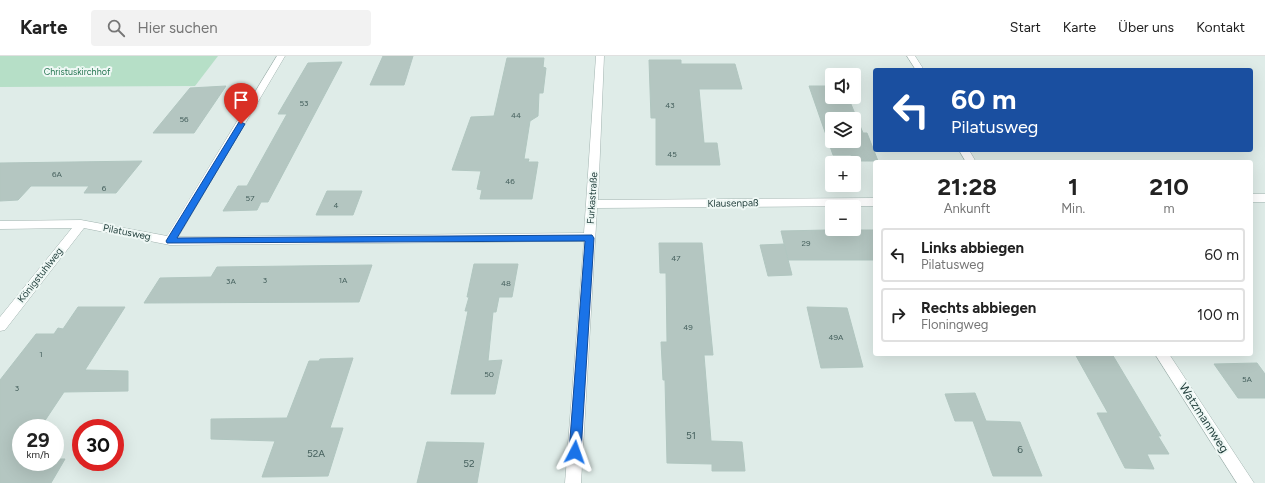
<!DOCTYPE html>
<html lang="de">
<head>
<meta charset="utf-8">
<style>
	:root { --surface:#fff; --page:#f2f2f2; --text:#222; --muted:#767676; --line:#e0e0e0 }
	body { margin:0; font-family:Figtree,sans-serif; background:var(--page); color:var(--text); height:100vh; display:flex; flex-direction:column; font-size:15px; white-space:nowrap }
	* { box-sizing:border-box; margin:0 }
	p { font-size:13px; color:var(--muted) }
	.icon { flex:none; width:22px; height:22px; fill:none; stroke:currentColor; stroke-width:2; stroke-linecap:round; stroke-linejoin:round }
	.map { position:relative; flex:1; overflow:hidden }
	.sheet { position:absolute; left:873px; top:104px; width:380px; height:196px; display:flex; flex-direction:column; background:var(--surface); border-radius:4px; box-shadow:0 4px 16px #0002 }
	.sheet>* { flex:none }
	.banner { position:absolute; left:873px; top:12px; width:380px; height:84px; border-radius:4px; box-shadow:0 4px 16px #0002; background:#1a4fa0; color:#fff; overflow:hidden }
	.fabs { position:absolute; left:825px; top:12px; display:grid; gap:8px }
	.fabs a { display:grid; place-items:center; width:36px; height:36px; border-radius:4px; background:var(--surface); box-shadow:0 4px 16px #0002; font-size:20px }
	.speed { position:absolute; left:12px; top:363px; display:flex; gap:8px; font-size:20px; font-weight:700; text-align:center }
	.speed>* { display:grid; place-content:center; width:52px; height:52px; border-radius:50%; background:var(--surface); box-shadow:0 4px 16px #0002; line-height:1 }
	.speed small { font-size:10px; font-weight:400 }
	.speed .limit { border:6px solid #d22; background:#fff; color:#111 }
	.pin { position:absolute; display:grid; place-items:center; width:34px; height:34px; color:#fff; margin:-41px -17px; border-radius:50% 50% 50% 0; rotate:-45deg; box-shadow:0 0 4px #0007 }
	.pin .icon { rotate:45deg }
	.me { position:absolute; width:44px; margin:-22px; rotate:4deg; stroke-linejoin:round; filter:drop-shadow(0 0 3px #0008) }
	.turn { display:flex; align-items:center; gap:14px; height:84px; padding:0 12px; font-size:18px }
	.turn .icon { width:52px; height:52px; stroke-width:2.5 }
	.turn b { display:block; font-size:28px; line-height:34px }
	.eta { display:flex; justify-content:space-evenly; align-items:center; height:68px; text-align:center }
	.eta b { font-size:24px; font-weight:700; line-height:28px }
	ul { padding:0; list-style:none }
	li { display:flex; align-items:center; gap:12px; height:54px; margin:0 8px 6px; padding:0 4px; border:2px solid var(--line); border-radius:4px }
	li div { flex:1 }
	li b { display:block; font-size:15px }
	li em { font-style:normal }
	header { display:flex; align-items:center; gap:24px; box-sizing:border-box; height:56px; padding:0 20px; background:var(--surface); border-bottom:1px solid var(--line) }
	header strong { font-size:19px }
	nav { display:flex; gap:22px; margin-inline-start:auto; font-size:14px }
	.search { width:280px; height:36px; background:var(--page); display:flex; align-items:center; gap:10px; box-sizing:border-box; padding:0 14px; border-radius:4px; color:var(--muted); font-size:15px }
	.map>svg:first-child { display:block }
	.green { fill:#b6dfc7 }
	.building { fill:#b4c6c1; stroke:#b1c6c0; fill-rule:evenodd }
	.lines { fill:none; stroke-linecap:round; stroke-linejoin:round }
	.minor-casing { stroke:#a2b4b0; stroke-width:1 }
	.minor { fill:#fff; fill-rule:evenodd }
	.route { fill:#1a73e8; stroke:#114b97 }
	.labels { text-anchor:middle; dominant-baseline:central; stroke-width:4; stroke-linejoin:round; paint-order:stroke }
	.number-label { font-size:8px; fill:#445f5c }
	.far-park-label { font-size:9px; fill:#267652; stroke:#eff8f5 }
	.street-label { font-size:10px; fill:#1f3d3a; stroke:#eff8f5 }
	.near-number-label { font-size:10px; fill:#445f5c }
	.near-street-label { font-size:12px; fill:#1f3d3a; stroke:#eff8f5 }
</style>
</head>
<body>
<header>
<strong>Karte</strong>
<div class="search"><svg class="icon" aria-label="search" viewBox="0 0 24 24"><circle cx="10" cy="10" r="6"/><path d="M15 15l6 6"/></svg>Hier suchen</div>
<nav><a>Start</a><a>Karte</a><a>Über uns</a><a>Kontakt</a></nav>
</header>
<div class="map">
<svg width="1265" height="427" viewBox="0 0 1265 427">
	<rect width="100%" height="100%" fill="#dfece8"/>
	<!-- green -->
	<polygon class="green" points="0,0 218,0 195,30 0,31"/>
	<!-- building -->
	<g class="building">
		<polygon points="383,0 413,0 404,29 370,29"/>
		<polygon points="507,2 544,2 543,11 546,12 543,37 539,37 538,60 530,65 524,103 529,103 528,106 538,106 532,143 480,143 482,134 477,133 481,115 452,114 471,61 494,60"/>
		<polygon points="649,4 681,4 681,8 735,8 742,33 699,33 704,87 717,87 720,109 656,109 656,62 651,62"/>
		<polygon points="342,6 268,146 261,146 257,154 223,155 238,130 247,130 287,58 278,58 308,7"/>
		<polygon points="226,30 194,77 153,77 190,32"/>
		<path d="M809,30H832V41H848L863,77H867L878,105H854L851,99H833ZM832,63H854V85H832Z"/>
		<polygon points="142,105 116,137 84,137 89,130 31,130 18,144 0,145 0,107"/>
		<polygon points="327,135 362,135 353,159 316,159"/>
		<polygon points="828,174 875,174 875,204 788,204 781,175"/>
		<polygon points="659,187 702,187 713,299 704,299 711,385 742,386 745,415 712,415 712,408 667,407 665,324 663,324 661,286 667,286 666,217 660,217"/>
		<polygon points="784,188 792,219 768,220 760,189"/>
		<polygon points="474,208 518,208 512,241 499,241 496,256 493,256 488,305 502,304 495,338 451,338 468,255 465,255 469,241 467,241"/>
		<polygon points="372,209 359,246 144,247 160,222 211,221 217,211"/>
		<polygon points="78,251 125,251 85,314 128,315 128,335 64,336 40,372 21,372 21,401 19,404 21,404 21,406 55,406 55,403 65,403 51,427 0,427 0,324 36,278 54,278 58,272 63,273"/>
		<polygon points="807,251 847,252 863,311 821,312"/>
		<polygon points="1075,298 1112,298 1161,380 1158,380 1169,398 1147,398 1154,413 1125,412 1097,357 1108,357"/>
		<polygon points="353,302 330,372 343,372 328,420 262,421 275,385 211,383 211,363 287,362 309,305 319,305 320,303"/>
		<polygon points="1257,307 1265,318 1265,342 1238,342 1214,308"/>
		<polygon points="975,337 986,365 1020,366 1042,420 993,420 973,365 955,365 945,338"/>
		<polygon points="427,386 484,387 477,427 417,427"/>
	</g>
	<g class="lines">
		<defs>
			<g id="minor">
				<polygon points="277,0 285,0 178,181 584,177 596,0 604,0 598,144 875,142 875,150 597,152 581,427 565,427 584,185 170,189 84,172 5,274 0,275 0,261 72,172 0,173 0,165 81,164 167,180"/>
				<polygon points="907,0 915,0 924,14 916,14"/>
				<polygon points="959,94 969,94 976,106 966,106"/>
				<rect x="1251" y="138" width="14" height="8"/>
				<polygon points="1155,298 1169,298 1254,427 1237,427"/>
			</g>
		</defs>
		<!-- minor casing -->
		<use href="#minor" class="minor-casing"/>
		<!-- minor -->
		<use href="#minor" class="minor"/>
	</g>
	<!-- route -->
	<polygon class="route" points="239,66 241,66 245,68 177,182 592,179 594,182 581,396 579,399 575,401 571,399 569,396 585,185 167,187 166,185"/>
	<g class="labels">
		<!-- number labels -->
		<g class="number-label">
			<text x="304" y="47">53</text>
			<text x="670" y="49">43</text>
			<text x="516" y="59">44</text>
			<text x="184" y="63">56</text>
			<text x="672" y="98">45</text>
			<text x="57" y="118">6A</text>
			<text x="510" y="125">46</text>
			<text x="104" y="132">6</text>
			<text x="250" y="142">57</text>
			<text x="336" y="149">4</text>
			<text x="806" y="187">29</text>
			<text x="676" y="202">47</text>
			<text x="265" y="224">3</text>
			<text x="343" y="224">1A</text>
			<text x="231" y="225">3A</text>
			<text x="506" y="227">48</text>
			<text x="688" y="271">49</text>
			<text x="836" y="281">49A</text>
			<text x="41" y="298">1</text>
			<text x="489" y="318">50</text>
			<text x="1247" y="323">5A</text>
			<text x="17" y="332">3</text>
		</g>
		<!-- far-park labels -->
		<g class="far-park-label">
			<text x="77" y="15">Christuskirchhof</text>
		</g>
		<!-- street labels -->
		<g class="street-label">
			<text transform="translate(592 142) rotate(-86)">Furkastraße</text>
			<text transform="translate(733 147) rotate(-1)">Klausenpaß</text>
			<text transform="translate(127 176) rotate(11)">Pilatusweg</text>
			<text transform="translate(40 219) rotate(-52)">Königstuhlweg</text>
		</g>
		<!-- near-number labels -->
		<g class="near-number-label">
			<text x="691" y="379">51</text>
			<text x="1020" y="393">6</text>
			<text x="316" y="397">52A</text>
			<text x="469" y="407">52</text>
		</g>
		<!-- near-street labels -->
		<g class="near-street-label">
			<text transform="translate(1204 362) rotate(57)">Watzmannweg</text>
		</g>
	</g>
</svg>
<div class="fabs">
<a><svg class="icon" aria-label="sound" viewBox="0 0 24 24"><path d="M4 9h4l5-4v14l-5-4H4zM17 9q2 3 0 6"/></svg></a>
<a><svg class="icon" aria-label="layers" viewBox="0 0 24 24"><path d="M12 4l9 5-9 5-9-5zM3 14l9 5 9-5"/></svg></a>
<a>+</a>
<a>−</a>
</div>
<div class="speed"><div>29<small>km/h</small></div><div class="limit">30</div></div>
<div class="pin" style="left:241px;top:68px;background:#d93025"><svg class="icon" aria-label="arrive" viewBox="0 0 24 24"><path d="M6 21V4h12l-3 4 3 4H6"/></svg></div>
<svg class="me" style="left:575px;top:396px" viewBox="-20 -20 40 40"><path d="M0-17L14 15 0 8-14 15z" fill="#1a73e8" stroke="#fff" stroke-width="4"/></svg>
<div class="banner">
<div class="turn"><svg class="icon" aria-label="left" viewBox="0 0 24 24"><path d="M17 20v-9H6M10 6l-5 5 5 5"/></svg><div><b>60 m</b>Pilatusweg</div></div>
</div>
<section class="sheet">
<div class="eta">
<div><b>21:28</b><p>Ankunft</p></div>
<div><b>1</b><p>Min.</p></div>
<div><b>210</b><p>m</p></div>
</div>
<ul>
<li><svg class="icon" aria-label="left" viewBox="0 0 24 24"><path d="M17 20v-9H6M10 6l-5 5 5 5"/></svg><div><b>Links abbiegen</b><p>Pilatusweg</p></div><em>60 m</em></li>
<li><svg class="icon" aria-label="right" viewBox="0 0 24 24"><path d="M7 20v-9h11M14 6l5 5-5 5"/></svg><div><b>Rechts abbiegen</b><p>Floningweg</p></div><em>100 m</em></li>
</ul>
</section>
</div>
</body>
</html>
